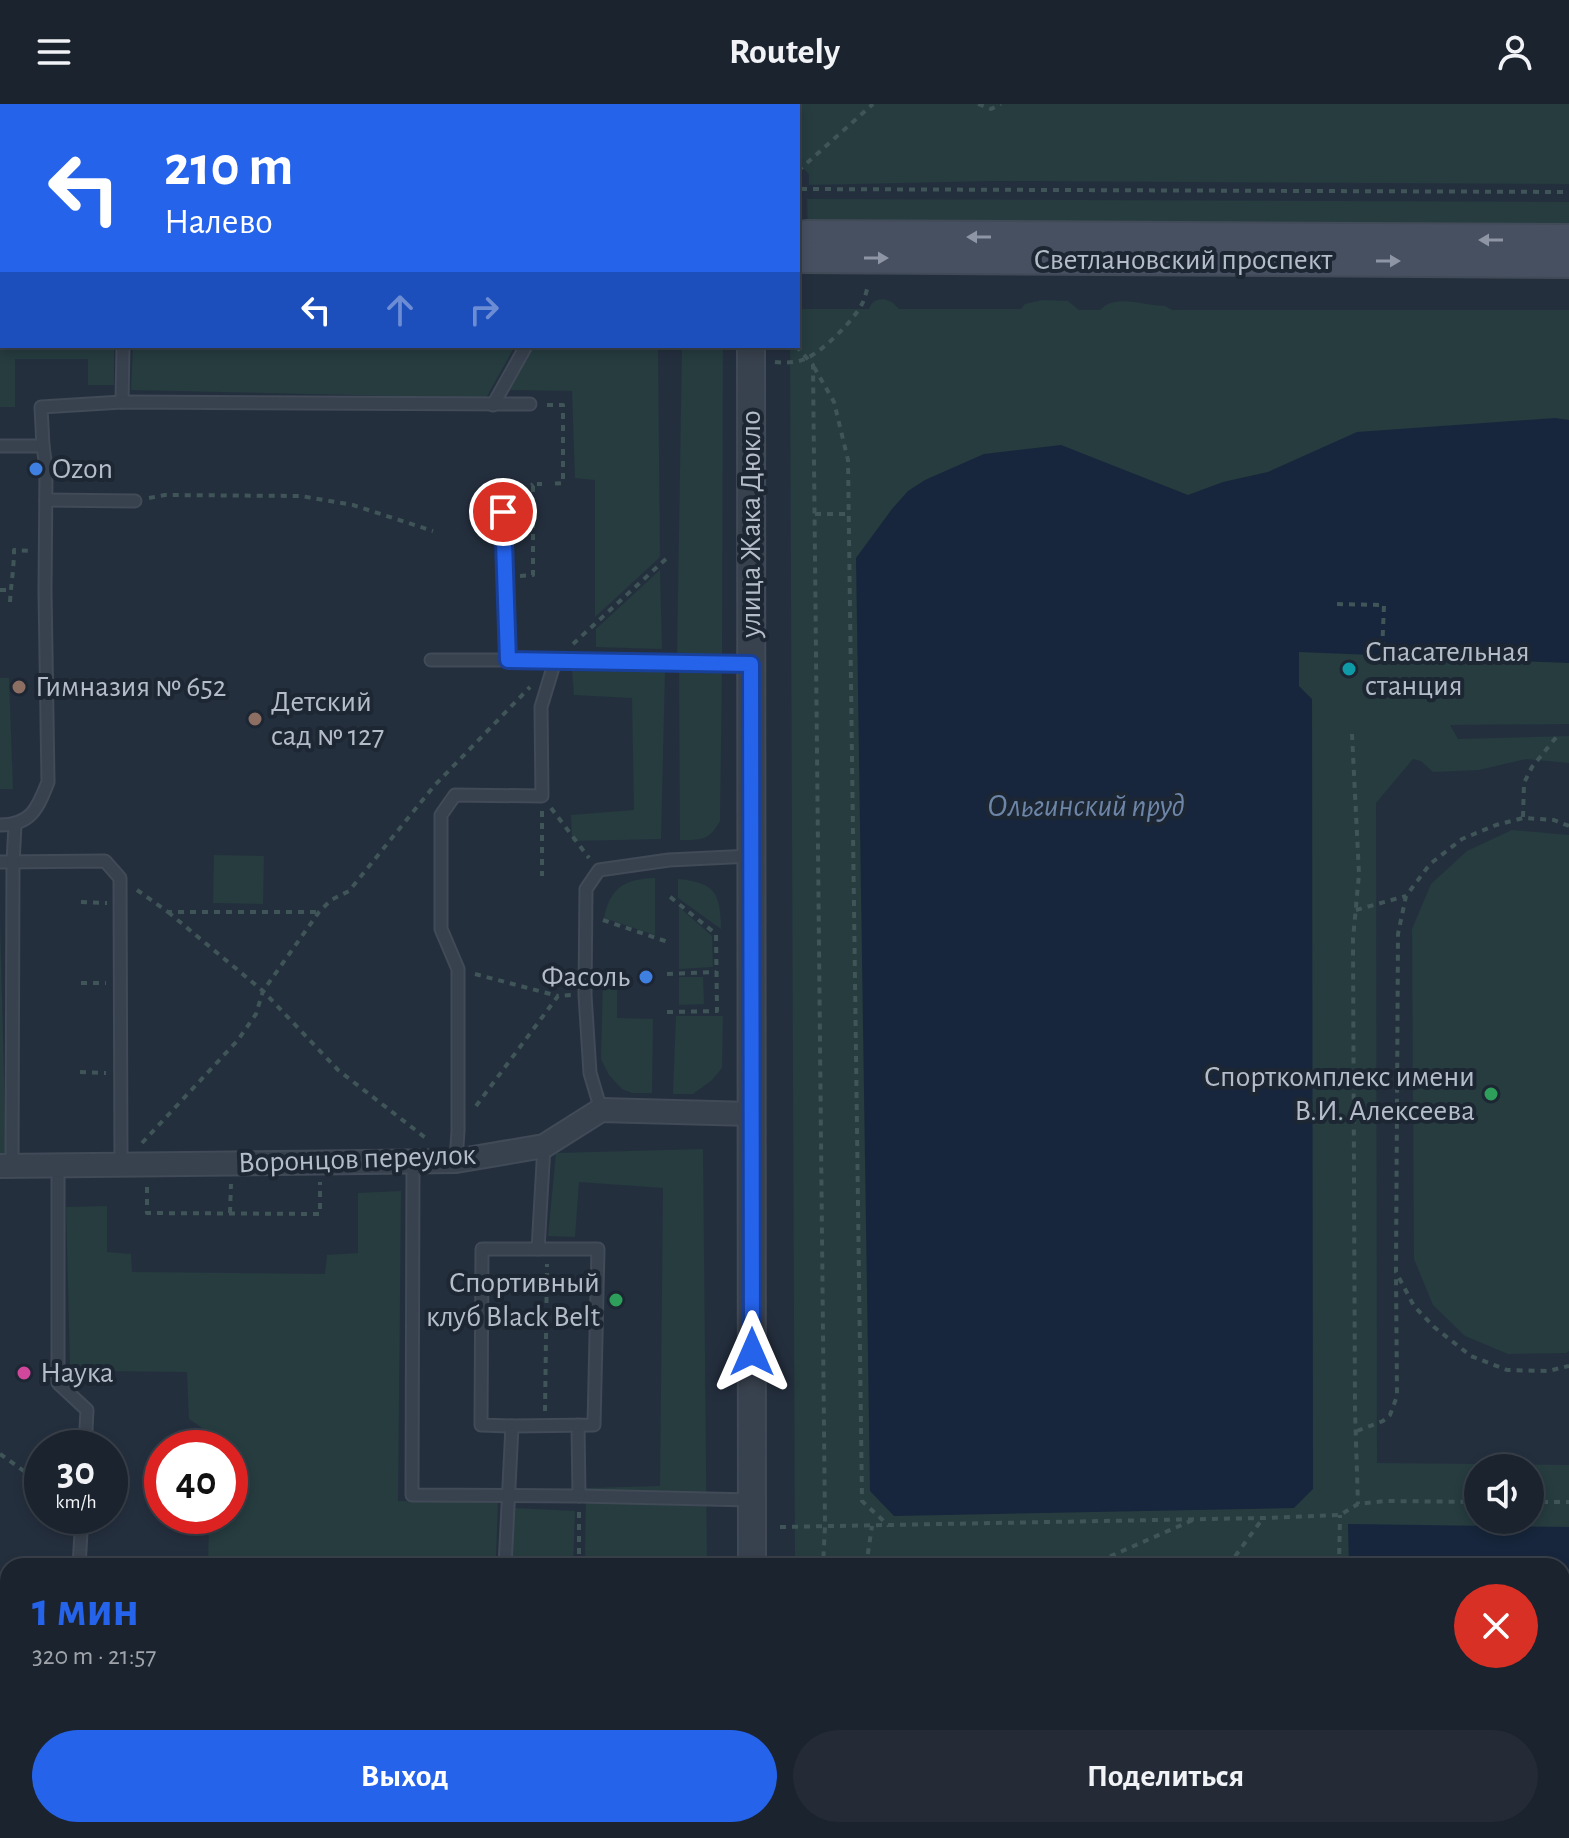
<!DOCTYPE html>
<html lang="ru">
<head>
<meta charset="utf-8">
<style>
	:root { --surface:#1b232e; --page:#242b36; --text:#f1f3f6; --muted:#a0a4aa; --line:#39404a; --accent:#2563eb }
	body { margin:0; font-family:"Alegreya Sans",sans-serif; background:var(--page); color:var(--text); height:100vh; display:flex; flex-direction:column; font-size:30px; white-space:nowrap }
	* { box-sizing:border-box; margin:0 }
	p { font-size:26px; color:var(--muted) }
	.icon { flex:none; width:44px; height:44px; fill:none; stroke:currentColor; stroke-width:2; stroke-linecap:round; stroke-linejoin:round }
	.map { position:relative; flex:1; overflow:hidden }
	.side { position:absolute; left:0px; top:1454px; width:1570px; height:280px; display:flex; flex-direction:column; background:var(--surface); border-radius:24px 24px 0 0; box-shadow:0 4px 12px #0003,0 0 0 2px var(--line) }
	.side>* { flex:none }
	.hud { position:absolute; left:0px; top:0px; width:800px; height:244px; box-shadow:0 4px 12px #0003,0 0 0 2px var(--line); background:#2563eb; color:#fff; overflow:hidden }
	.controls { position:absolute; left:1464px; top:1350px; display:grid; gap:16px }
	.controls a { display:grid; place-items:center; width:80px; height:80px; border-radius:50%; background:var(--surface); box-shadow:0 4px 12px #0003,0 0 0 2px var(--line); font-size:40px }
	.speed { position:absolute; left:24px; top:1326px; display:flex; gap:16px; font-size:40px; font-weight:700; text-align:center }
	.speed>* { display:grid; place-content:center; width:104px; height:104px; border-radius:50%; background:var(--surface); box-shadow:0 4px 12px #0003,0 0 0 2px var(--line); line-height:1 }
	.speed small { font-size:20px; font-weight:400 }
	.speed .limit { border:12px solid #d22; background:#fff; color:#111 }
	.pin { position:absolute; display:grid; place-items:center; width:68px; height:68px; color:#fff; margin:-34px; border:4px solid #fff; border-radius:50%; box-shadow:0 2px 8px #0007 }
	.me { position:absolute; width:88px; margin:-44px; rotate:0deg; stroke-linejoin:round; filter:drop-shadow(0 0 6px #0008) }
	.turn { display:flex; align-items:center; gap:28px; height:168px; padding:0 32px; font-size:36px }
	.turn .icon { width:104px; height:104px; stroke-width:2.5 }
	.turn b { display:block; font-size:56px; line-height:68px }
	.lanes { display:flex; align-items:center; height:76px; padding:0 32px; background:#0003; justify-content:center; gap:40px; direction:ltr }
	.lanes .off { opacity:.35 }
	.round { display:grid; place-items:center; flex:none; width:84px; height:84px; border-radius:42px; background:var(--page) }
	.summary { display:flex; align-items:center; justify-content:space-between; height:136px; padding:0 32px }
	h1 { font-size:48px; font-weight:700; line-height:60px; color:var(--accent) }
	.cta { display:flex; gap:16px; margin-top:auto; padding:16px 32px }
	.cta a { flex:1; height:92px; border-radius:48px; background:var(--accent); color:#fff; font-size:32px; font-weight:700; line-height:92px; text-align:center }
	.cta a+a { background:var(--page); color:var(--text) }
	header { display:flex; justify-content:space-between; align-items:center; height:104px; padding:0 32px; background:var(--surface); font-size:36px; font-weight:700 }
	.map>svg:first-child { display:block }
	.green { fill:#263c3f; fill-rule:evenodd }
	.water { fill:#17263c }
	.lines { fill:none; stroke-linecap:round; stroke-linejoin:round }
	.service-casing { stroke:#414a57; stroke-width:15 }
	.minor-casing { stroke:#414a57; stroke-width:26 }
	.tertiary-casing { stroke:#414a57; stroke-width:30 }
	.secondary-casing { stroke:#414a57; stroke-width:34 }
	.path { stroke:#3f5557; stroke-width:4; stroke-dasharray:6 6; stroke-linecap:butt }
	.service { stroke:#38414e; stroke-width:11 }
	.minor { stroke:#38414e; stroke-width:22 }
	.tertiary { stroke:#38414e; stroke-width:26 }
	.secondary { stroke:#465061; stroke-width:30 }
	.oneway { fill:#8e96a5 }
	.route-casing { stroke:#184099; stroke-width:20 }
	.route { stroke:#2563eb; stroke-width:14 }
	.shop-dot { fill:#3f7fe0; stroke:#1d2633; stroke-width:3 }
	.culture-dot { fill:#0f9aa8; stroke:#1d2633; stroke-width:3 }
	.education-dot { fill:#8d6e63; stroke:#1d2633; stroke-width:3 }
	.leisure-dot { fill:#2e9e5b; stroke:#1d2633; stroke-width:3 }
	.hotel-dot { fill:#d1479c; stroke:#1d2633; stroke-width:3 }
	.labels { text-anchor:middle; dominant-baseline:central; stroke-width:8; stroke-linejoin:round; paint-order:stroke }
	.street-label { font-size:30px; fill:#b4bcc9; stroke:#1d2633 }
	.poi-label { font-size:30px; fill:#b4bcc9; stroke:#1d2633; text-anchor:start }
	.water-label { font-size:32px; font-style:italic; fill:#6d86a8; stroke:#1d2633 }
</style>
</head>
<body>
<header><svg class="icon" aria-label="menu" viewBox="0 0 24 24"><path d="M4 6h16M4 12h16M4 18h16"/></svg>Routely<svg class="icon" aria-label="person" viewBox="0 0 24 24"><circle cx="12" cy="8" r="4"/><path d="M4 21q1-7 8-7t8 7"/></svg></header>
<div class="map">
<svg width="1569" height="1734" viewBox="0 0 1569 1734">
	<rect width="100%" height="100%" fill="#242f3e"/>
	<!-- green -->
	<g class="green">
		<polygon points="0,0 740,0 740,2 2,2 2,97 0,97"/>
		<polygon points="764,0 1569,0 1569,80 994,77 809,81 809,70 798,60 798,2 763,2"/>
		<polygon points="807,95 1569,98 1569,129 808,126"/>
		<polygon points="0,195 2,195 2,242 114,242 114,281 88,281 88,255 15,255 15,303 0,303"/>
		<path d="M884,195L892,198L899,205H1021L1025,200L1042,196L1068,197L1079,206H1100C1116,189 1145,202 1165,202L1172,206H1569V620L1450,621L1458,635L1569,632V659L1526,655L1479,666L1433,668L1421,657L1413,655L1376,699L1377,1359L1569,1361V1734H1136V1726H1562V1462H795L790,242H798V208L800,205H869C872,197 875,196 884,195ZM1478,1364H1530V1416H1478Z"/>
		<polygon points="133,242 515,242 486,294 131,286"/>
		<polygon points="532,242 658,242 660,453 595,513 595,376 575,374 572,287 509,286"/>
		<polygon points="682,242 723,242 722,554 677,553"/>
		<polygon points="660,466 662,545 596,543 596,525"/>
		<polygon points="572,567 665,568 661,735 572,737 571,711 634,706 632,594 574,591"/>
		<path d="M722,567L720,717C709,737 701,736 680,736L679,568Z"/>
		<polygon points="0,574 9,574 13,685 0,685"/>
		<polygon points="1512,726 1569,731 1569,1247 1566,1249 1508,1250 1465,1232 1433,1201 1414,1155 1412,825 1431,780 1467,747"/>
		<polygon points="214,751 264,752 263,800 213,799"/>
		<path d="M655,774V831L604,814C610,783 625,775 655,774Z"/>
		<path d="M678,775C716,779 720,789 721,825L678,794Z"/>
		<polygon points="679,803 712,832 713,863 679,865"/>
		<polygon points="0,816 6,1049 0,1049"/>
		<polygon points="617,873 617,914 653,915 652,989 632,989 622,985 609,971 601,955 603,874"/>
		<polygon points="679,873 703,873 704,900 679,901"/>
		<polygon points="676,912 723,912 722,964 712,976 693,990 673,990"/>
		<polygon points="703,1045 707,1462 585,1462 586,1384 660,1382 663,1084 579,1078 575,1133 548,1132 556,1049"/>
		<polygon points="401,1087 398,1397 498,1398 496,1452 482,1452 481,1462 208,1462 209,1412 230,1412 230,1344 210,1344 210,1329 189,1315 187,1268 98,1267 70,1262 66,1103 107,1102 107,1148 131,1150 132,1168 325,1170 327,1151 358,1149 358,1089"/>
		<polygon points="514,1404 575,1407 573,1462 512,1462"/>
		<polygon points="445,1726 593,1726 593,1734 444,1734"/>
	</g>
	<!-- water -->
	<g class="water">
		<polygon points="1555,314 1569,316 1569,559 1299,548 1299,582 1312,595 1313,1385 1294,1404 894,1412 870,1387 856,454 892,405 908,387 925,376 984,350 1061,341 1188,391 1223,378 1268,368 1357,328"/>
		<polygon points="1348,1420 1569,1423 1569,1705 1562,1704 1562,1462 1349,1462"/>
	</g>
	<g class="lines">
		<defs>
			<g id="service">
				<polyline points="698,0 699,2"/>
				<polyline points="122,298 123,242"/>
				<polyline points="493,301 526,242"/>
				<polyline points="0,342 43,342 46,364"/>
				<polyline points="43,342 41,303 122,298 530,300"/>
				<polyline points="46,396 135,397"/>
				<polyline points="503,408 508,556 555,557"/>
				<polyline points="431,556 508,556"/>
				<path d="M0,721C32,721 38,703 48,678L45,487L46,368"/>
				<polyline points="0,758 105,757 120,774 121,1061"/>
				<polyline points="601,1006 590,969 585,891 586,785 599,766 669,756 751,752"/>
				<polyline points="456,1057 458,1027 458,865 441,825 441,711 455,691 542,692 541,603 555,557 751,560"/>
				<polyline points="413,1058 412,1391 579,1392 751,1396"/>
				<polyline points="12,1062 13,758 15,721"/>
				<polyline points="58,1062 58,1279 87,1306 85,1344"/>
				<polyline points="578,1321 579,1392"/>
				<polyline points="512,1322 481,1321 482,1145 538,1145"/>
				<polyline points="79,1462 82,1412"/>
				<polyline points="505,1462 512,1322 594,1321 598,1145 538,1145 544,1042"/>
				<polyline points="78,1734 78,1726"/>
				<polyline points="343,1734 344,1726"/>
				<polyline points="434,1734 435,1726"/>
				<polyline points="602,1734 602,1726"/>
				<polyline points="867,1734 867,1726"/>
			</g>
			<g id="minor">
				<polyline points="0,1062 456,1057 544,1042 601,1006 751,1010"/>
				<polyline points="0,1483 8,1483"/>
			</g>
			<g id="tertiary">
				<polyline points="751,242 752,1462"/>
				<polyline points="752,1726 752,1734"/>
			</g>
			<g id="secondary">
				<polyline points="0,120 2,120"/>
				<polyline points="807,132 1569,136"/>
				<polyline points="0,146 2,146"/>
				<polyline points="798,153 1569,158"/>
			</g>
		</defs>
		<!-- service casing -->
		<use href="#service" class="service-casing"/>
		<!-- minor casing -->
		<use href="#minor" class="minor-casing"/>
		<!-- tertiary casing -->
		<use href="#tertiary" class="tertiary-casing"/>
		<!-- secondary casing -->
		<use href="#secondary" class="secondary-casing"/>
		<!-- path -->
		<g class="path">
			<polyline points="212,0 212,2"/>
			<polyline points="542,0 543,2"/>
			<polyline points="650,0 677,2"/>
			<polyline points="978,0 991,5 1001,0"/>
			<polyline points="54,2 54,0"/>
			<polyline points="0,41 2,41"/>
			<polyline points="798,67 873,0"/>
			<polyline points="801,85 1569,88"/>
			<polyline points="0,181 2,181"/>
			<polyline points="796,242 813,261 825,1422 823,1462"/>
			<path d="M775,258C786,259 797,259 807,254C823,247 854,216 862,200C865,195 866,188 868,182"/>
			<polyline points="814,263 834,298 848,356 862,1397 889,1422"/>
			<polyline points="547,301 563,301 563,379 549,380"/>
			<polyline points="149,394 165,391 301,392 353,401 433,427"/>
			<polyline points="514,398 533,380"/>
			<polyline points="815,410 848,410"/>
			<polyline points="520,472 533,471 533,380 542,380"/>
			<polyline points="0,486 11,486"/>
			<path d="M10,498C11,480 14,464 14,446L31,447"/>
			<polyline points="1337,500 1384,501 1382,550"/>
			<polyline points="573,540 668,453"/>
			<polyline points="1352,630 1359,770 1353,835 1355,1307 1358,1400"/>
			<polyline points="551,704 589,754"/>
			<polyline points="542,707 542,772"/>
			<polyline points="1523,713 1524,679 1532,663 1558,631"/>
			<polyline points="1569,722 1554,716 1523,714 1496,721 1462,735 1430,760 1406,792 1398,830 1396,1168 1414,1202 1434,1223 1471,1252 1507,1266 1548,1267 1569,1262"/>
			<polyline points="137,786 168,808 319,808"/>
			<polyline points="81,798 107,799"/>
			<polyline points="1356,806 1406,792"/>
			<polyline points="168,808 263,887 338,966 427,1035"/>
			<polyline points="603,816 668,838"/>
			<polyline points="475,870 558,892"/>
			<polyline points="667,870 716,868"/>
			<polyline points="81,879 106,879"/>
			<polyline points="667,908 717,907 716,830 669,792"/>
			<polyline points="80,968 106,969"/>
			<polyline points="476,1002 558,892 571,891"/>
			<polyline points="142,1039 238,936 256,910 263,887 319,808 331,796 349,787 434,682 530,583"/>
			<polyline points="147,1083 147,1109 320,1110 320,1078"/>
			<polyline points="230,1109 231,1080"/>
			<polyline points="545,1307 547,1160"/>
			<polyline points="1357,1327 1383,1317 1390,1311 1397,1292 1396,1171"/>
			<polyline points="0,1350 42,1380"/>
			<polyline points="1530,1398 1569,1398"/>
			<polyline points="1530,1398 1532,1422"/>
			<polyline points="780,1423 1263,1414 1340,1411 1358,1400 1385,1397 1478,1398"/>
			<polyline points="579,1462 579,1406"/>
			<polyline points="866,1462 872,1422"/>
			<polyline points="1088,1462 1193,1416"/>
			<polyline points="1228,1462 1263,1414"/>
			<polyline points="1339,1462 1340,1411"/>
			<polyline points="1562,1723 1569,1724"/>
			<polyline points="230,1726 237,1734"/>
			<polyline points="513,1726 517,1734"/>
			<polyline points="678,1726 678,1734"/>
			<polyline points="114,1734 125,1726"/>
			<polyline points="250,1734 256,1726"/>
			<polyline points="506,1734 506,1726"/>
		</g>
		<!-- service -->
		<use href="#service" class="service"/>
		<!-- minor -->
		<use href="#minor" class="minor"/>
		<!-- tertiary -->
		<use href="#tertiary" class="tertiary"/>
		<!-- secondary -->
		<use href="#secondary" class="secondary"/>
	</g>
	<!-- one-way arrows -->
	<defs><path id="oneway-solid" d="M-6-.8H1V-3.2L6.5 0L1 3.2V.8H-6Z" transform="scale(2)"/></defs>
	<g class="oneway">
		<use href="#oneway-solid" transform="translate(979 133) rotate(-180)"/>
		<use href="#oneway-solid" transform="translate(1491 136) rotate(-180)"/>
		<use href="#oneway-solid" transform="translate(876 154)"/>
		<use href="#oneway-solid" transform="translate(1388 157)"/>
	</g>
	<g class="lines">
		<defs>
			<polyline id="route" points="503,408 508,556 751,560 752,1248"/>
		</defs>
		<!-- route casing -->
		<use href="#route" class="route-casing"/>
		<!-- route -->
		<use href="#route" class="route"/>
	</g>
	<!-- markers -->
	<g class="shop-dot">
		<circle cx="36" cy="365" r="8"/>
		<circle cx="646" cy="873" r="8"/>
	</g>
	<circle class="culture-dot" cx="1349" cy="565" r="8"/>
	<g class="education-dot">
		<circle cx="19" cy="583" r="8"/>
		<circle cx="255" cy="615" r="8"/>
	</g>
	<g class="leisure-dot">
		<circle cx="1491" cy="990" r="8"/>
		<circle cx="616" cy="1196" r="8"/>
	</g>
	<circle class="hotel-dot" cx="24" cy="1269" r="8"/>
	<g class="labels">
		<!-- street labels -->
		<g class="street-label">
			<text x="1183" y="156">Светлановский проспект</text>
			<text transform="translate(751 420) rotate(-90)">улица Жака Дюкло</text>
			<text transform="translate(357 1055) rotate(-2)">Воронцов переулок</text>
		</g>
		<!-- poi labels -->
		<g class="poi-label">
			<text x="52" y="365">Ozon</text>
			<text x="1365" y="548">Спасательная<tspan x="1365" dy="34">станция</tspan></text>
			<text x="35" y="583">Гимназия № 652</text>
			<text x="271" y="598">Детский<tspan x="271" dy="34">сад № 127</tspan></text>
			<text x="630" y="873" text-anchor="end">Фасоль</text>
			<text x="1475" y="973" text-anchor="end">Спорткомплекс имени<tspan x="1475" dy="34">В.И. Алексеева</tspan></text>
			<text x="600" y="1179" text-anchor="end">Спортивный<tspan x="600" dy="34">клуб Black Belt</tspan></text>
			<text x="40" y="1269">Наука</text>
		</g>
		<!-- water labels -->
		<g class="water-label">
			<text x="1086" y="702">Ольгинский пруд</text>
		</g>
	</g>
</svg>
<div class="controls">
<a><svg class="icon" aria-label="sound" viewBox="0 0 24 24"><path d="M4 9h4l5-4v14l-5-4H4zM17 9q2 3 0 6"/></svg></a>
</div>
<div class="speed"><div>30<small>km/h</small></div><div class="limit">40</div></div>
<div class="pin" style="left:503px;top:408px;background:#d93025"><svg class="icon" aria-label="arrive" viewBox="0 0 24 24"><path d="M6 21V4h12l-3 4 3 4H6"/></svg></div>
<svg class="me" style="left:752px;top:1248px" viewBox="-20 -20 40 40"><path d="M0-17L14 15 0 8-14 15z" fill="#2563eb" stroke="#fff" stroke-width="4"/></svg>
<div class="hud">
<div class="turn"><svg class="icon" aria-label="left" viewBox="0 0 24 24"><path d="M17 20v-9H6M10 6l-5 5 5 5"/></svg><div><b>210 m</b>Налево</div></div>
<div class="lanes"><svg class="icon" aria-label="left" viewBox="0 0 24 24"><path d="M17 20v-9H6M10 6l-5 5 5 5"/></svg><svg class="icon off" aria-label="ahead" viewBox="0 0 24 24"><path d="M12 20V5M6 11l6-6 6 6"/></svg><svg class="icon off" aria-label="right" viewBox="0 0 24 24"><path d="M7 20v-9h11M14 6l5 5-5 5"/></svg></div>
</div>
<section class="side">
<div class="summary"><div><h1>1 мин</h1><p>320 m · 21:57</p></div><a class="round" style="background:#d93025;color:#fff"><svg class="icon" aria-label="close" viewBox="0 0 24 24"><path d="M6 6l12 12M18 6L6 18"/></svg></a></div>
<div class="cta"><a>Выход</a><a>Поделиться</a></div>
</section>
</div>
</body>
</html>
